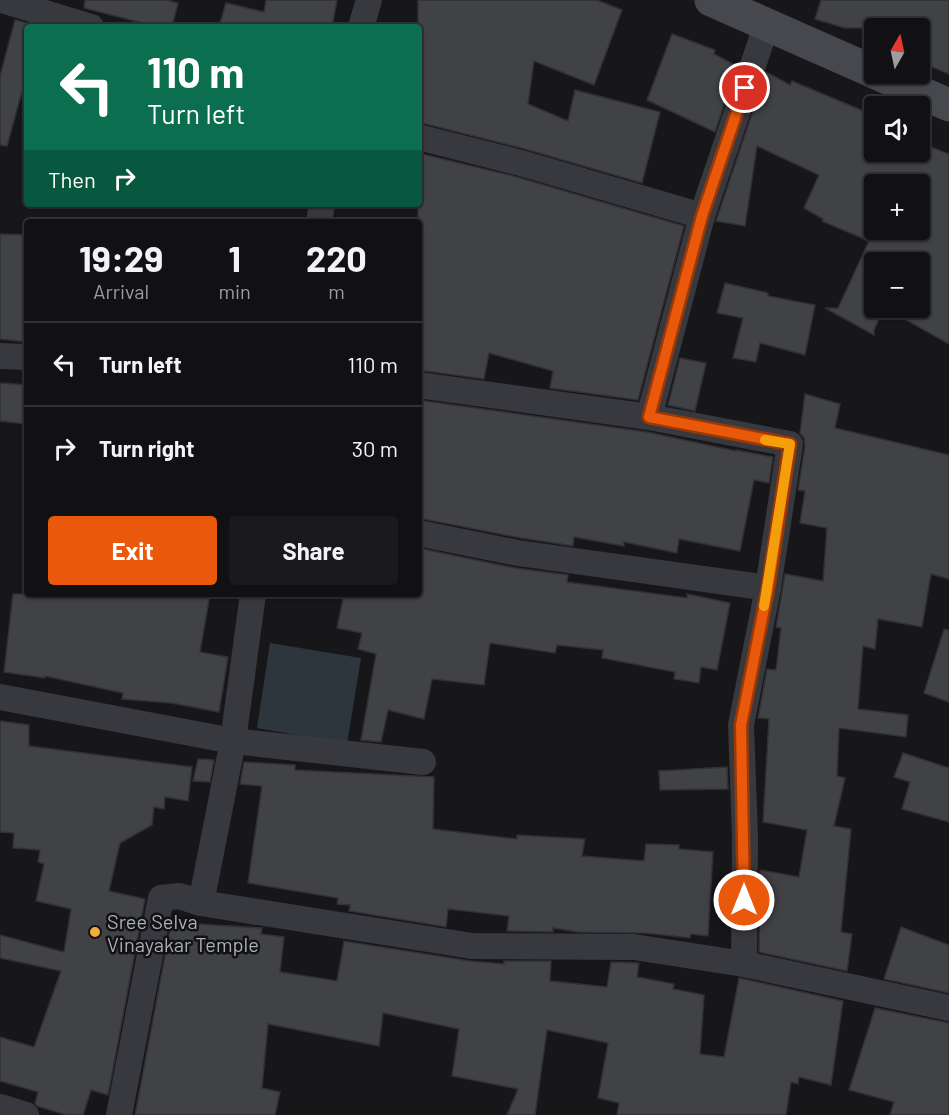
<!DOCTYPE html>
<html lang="en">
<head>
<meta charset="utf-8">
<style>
	:root { --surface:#111113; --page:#1a1a1c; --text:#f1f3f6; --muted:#9c9da0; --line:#303133; --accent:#ea580c }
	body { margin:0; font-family:Barlow,sans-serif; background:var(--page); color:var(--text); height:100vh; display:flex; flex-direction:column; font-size:22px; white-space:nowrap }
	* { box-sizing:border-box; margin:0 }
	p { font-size:20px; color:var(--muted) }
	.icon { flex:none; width:33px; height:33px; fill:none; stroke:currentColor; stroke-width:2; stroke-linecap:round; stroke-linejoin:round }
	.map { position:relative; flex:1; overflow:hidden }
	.details { position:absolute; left:24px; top:219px; width:398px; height:378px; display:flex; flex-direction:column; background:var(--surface); border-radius:6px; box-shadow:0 2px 4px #0004,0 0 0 2px var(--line) }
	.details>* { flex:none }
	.top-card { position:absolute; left:24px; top:24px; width:398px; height:183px; border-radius:6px; box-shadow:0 2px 4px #0004,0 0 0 2px var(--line); background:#0b6e4f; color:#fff; overflow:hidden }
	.needle { width:39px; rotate:9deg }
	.controls { position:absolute; left:864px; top:18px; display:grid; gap:12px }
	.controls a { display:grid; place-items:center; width:66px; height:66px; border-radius:6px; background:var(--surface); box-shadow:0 2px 4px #0004,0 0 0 2px var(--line); font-size:30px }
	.pin { position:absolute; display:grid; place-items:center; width:51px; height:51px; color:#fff; margin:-26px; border:3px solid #fff; border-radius:50%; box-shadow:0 2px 6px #0007 }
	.me { position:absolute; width:66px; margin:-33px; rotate:0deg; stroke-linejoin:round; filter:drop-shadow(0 0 4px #0008) }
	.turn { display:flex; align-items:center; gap:21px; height:126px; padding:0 24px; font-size:27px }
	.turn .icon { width:78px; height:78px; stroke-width:2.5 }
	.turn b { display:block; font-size:42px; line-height:51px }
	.then { display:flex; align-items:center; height:57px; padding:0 24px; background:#0003; gap:12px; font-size:22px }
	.eta { display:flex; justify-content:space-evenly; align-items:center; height:102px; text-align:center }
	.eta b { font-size:36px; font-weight:700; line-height:42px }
	.action { display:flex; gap:12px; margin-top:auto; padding:12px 24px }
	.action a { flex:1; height:69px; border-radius:6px; background:var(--accent); color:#fff; font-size:24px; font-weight:700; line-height:69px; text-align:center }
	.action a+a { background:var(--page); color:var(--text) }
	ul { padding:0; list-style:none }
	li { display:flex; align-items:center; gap:18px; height:84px; padding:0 24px; border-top:2px solid var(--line) }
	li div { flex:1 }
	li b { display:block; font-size:22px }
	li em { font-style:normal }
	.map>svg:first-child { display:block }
	.water { fill:#2d363d }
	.building { fill:#414246; stroke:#313135; stroke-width:1.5; fill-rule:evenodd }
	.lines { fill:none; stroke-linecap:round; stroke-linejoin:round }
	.street { stroke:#38393e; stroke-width:26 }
	.secondary { stroke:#46484e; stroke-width:33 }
	.route-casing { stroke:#983908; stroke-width:15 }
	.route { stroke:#ea580c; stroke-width:10 }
	.slow { stroke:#f59e0b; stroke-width:10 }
	.poi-dot { fill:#eeae3a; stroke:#121214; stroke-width:2 }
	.labels { text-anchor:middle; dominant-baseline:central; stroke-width:5; stroke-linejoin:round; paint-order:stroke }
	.poi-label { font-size:20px; fill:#aaaeb9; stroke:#121214; text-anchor:start }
</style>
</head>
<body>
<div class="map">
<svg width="949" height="1115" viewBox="0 0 949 1115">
	<rect width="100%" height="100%" fill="#171719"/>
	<!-- water -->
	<polygon class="water" points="270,643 361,658 347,744 257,728"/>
	<!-- building -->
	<g class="building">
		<polygon points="85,0 166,0 178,3 172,27 158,27 84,8"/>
		<polygon points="266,0 337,0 332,27 219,27 226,3 264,12"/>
		<polygon points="418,0 597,0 622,10 594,85 534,61 528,104 568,121 575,90 660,112 642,183 525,149 418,122"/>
		<polygon points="821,0 949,0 949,74 920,62 920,28 845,28 815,19"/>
		<polygon points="15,20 27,23 27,73 7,146 0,145 0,76"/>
		<polygon points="672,34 715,50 714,54 737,66 715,132 647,100"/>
		<path d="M766,72L790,85L792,81L868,113L874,119V152H920V143L949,154V344L885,308H920V262H874V308H884L874,330V335L825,308H838L869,241L822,221L823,219L804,208L819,175L757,146L745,226L716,221ZM874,184H920V230H874Z"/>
		<polygon points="418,153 517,177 684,226 638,400 550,388 553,371 489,353 484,379 418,370"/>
		<polygon points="0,234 27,235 27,342 0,339"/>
		<polygon points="725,283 768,293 768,296 815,305 805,355 760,343 756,362 733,358 743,318 717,313"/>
		<polygon points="680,358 706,363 695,411 668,405"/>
		<polygon points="0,383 27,385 27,424 0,421"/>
		<polygon points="805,394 840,404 835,428 949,455 949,579 931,574 922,627 878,619 875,649 863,646 858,709 908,715 906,737 839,728 837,776 845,778 834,826 851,829 841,932 852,934 847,971 759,952 760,870 799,877 807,830 763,822 769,719 758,718 767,669 776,670 781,628 776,627 785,574 823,581 827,528 800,523 805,491 798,490 805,446 804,438 800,433"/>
		<polygon points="418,400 647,432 736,451 736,450 773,457 769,483 754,480 740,551 679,539 677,553 624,542 624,546 574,537 573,546 521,538 418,518"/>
		<polygon points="418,548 515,568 568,575 567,582 687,598 687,594 730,603 717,670 701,667 699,683 674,679 675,672 602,658 603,650 557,645 555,653 490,643 484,685 432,679 424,719 388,710 381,742 361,740 376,654 358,649 362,633 337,628 344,594 418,594"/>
		<polygon points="13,594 210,594 200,652 228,657 219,712 171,703 122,699 123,693 45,676 45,678 4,672"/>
		<polygon points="944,629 949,630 949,702 924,693"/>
		<polygon points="0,721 29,725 29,746 192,767 188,801 165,797 164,809 154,807 152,825 120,843 109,891 145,899 108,1095 91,1090 83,1115 66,1115 37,1106 35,1103 38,1092 0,1081 0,1037 34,1047 61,971 0,958 0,935 64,952 71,909 36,901 44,864 38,862 40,850 13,848 14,833 0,832"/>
		<polygon points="903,753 949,768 949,822 902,809 910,782 894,777"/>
		<polygon points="198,759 214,760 210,782 193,781"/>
		<polygon points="244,762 295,765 295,770 434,777 433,829 517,839 517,835 585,839 582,856 644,861 646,844 679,845 679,849 713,852 708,936 691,934 690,938 645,933 578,932 553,928 553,932 507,931 509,916 448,909 446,927 349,911 350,905 337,904 338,898 248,883 262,786 240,784"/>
		<polygon points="727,767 728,789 660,790 659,771"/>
		<polygon points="171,924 197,927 198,924 262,928 261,934 284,937 280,972 337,981 344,941 470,961 504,964 504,961 551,961 550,981 607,987 611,962 639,963 637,977 674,984 673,989 704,995 700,1054 724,1057 739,978 843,1001 831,1085 799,1077 798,1084 791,1082 786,1115 617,1115 619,1103 598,1098 608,1043 547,1030 535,1115 507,1115 518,1089 452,1076 459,1029 383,1013 379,1046 268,1024 262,1088 280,1092 275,1115 135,1115"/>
		<polygon points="901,927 949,945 949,993 884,979"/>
		<polygon points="875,1008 949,1023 949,1115 890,1115 894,1102 849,1090"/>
	</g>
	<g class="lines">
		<!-- street -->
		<g class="street">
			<polyline points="2,0 91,27"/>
			<polyline points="361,27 369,0"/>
			<polyline points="418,137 521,163 702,216"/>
			<polyline points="319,222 322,204"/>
			<polyline points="0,356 27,357"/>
			<polyline points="418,385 649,417 790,444 768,588 741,725 745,836 744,964"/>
			<polyline points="649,417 702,216 767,24"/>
			<polyline points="418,533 518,553 768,588"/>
			<polyline points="0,697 233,741 423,762"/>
			<polyline points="201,903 233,741 253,594"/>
			<polyline points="0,1107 26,1115"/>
			<polyline points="119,1115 161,898 179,896 201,903 472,946 634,947 744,964 949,1008"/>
		</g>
		<!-- secondary -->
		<g class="secondary">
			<polyline points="711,0 874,72"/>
			<polyline points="878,74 949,105"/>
		</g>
	</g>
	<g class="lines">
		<defs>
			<polyline id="route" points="744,900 741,725 768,588 790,444 649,417 702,216 745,88"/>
		</defs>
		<!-- route casing -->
		<use href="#route" class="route-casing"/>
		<!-- route -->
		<use href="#route" class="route"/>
		<!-- slow -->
		<polyline class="slow" points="764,606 790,444 765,440"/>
	</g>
	<!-- markers -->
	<circle class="poi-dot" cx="95" cy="932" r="6"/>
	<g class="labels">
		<!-- poi labels -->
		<g class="poi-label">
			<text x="107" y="921">Sree Selva<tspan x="107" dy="23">Vinayakar Temple</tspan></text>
		</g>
	</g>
</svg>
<div class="controls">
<a><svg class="needle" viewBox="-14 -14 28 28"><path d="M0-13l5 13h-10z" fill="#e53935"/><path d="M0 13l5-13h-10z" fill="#9c9da0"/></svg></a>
<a><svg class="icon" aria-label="sound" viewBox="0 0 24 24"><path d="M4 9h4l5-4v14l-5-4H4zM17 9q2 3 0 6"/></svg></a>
<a>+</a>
<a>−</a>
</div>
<div class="pin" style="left:745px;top:88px;background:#d93025"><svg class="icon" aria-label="arrive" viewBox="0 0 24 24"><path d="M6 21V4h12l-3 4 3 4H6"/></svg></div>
<svg class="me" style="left:744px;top:900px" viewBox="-20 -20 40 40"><circle r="17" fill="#ea580c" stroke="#fff" stroke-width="3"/><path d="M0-11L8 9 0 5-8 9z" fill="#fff"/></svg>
<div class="top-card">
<div class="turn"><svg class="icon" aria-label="left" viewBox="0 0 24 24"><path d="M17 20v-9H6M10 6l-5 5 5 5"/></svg><div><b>110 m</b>Turn left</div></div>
<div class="then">Then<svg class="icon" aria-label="right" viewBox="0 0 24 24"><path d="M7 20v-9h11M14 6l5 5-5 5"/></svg></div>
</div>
<section class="details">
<div class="eta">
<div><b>19:29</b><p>Arrival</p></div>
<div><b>1</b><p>min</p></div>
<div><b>220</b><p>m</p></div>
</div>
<ul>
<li><svg class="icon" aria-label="left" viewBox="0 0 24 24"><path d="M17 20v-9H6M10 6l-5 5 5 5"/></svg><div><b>Turn left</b></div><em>110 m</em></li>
<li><svg class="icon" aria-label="right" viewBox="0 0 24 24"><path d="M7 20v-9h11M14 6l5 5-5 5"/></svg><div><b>Turn right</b></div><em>30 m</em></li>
</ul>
<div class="action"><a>Exit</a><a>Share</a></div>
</section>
</div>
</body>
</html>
